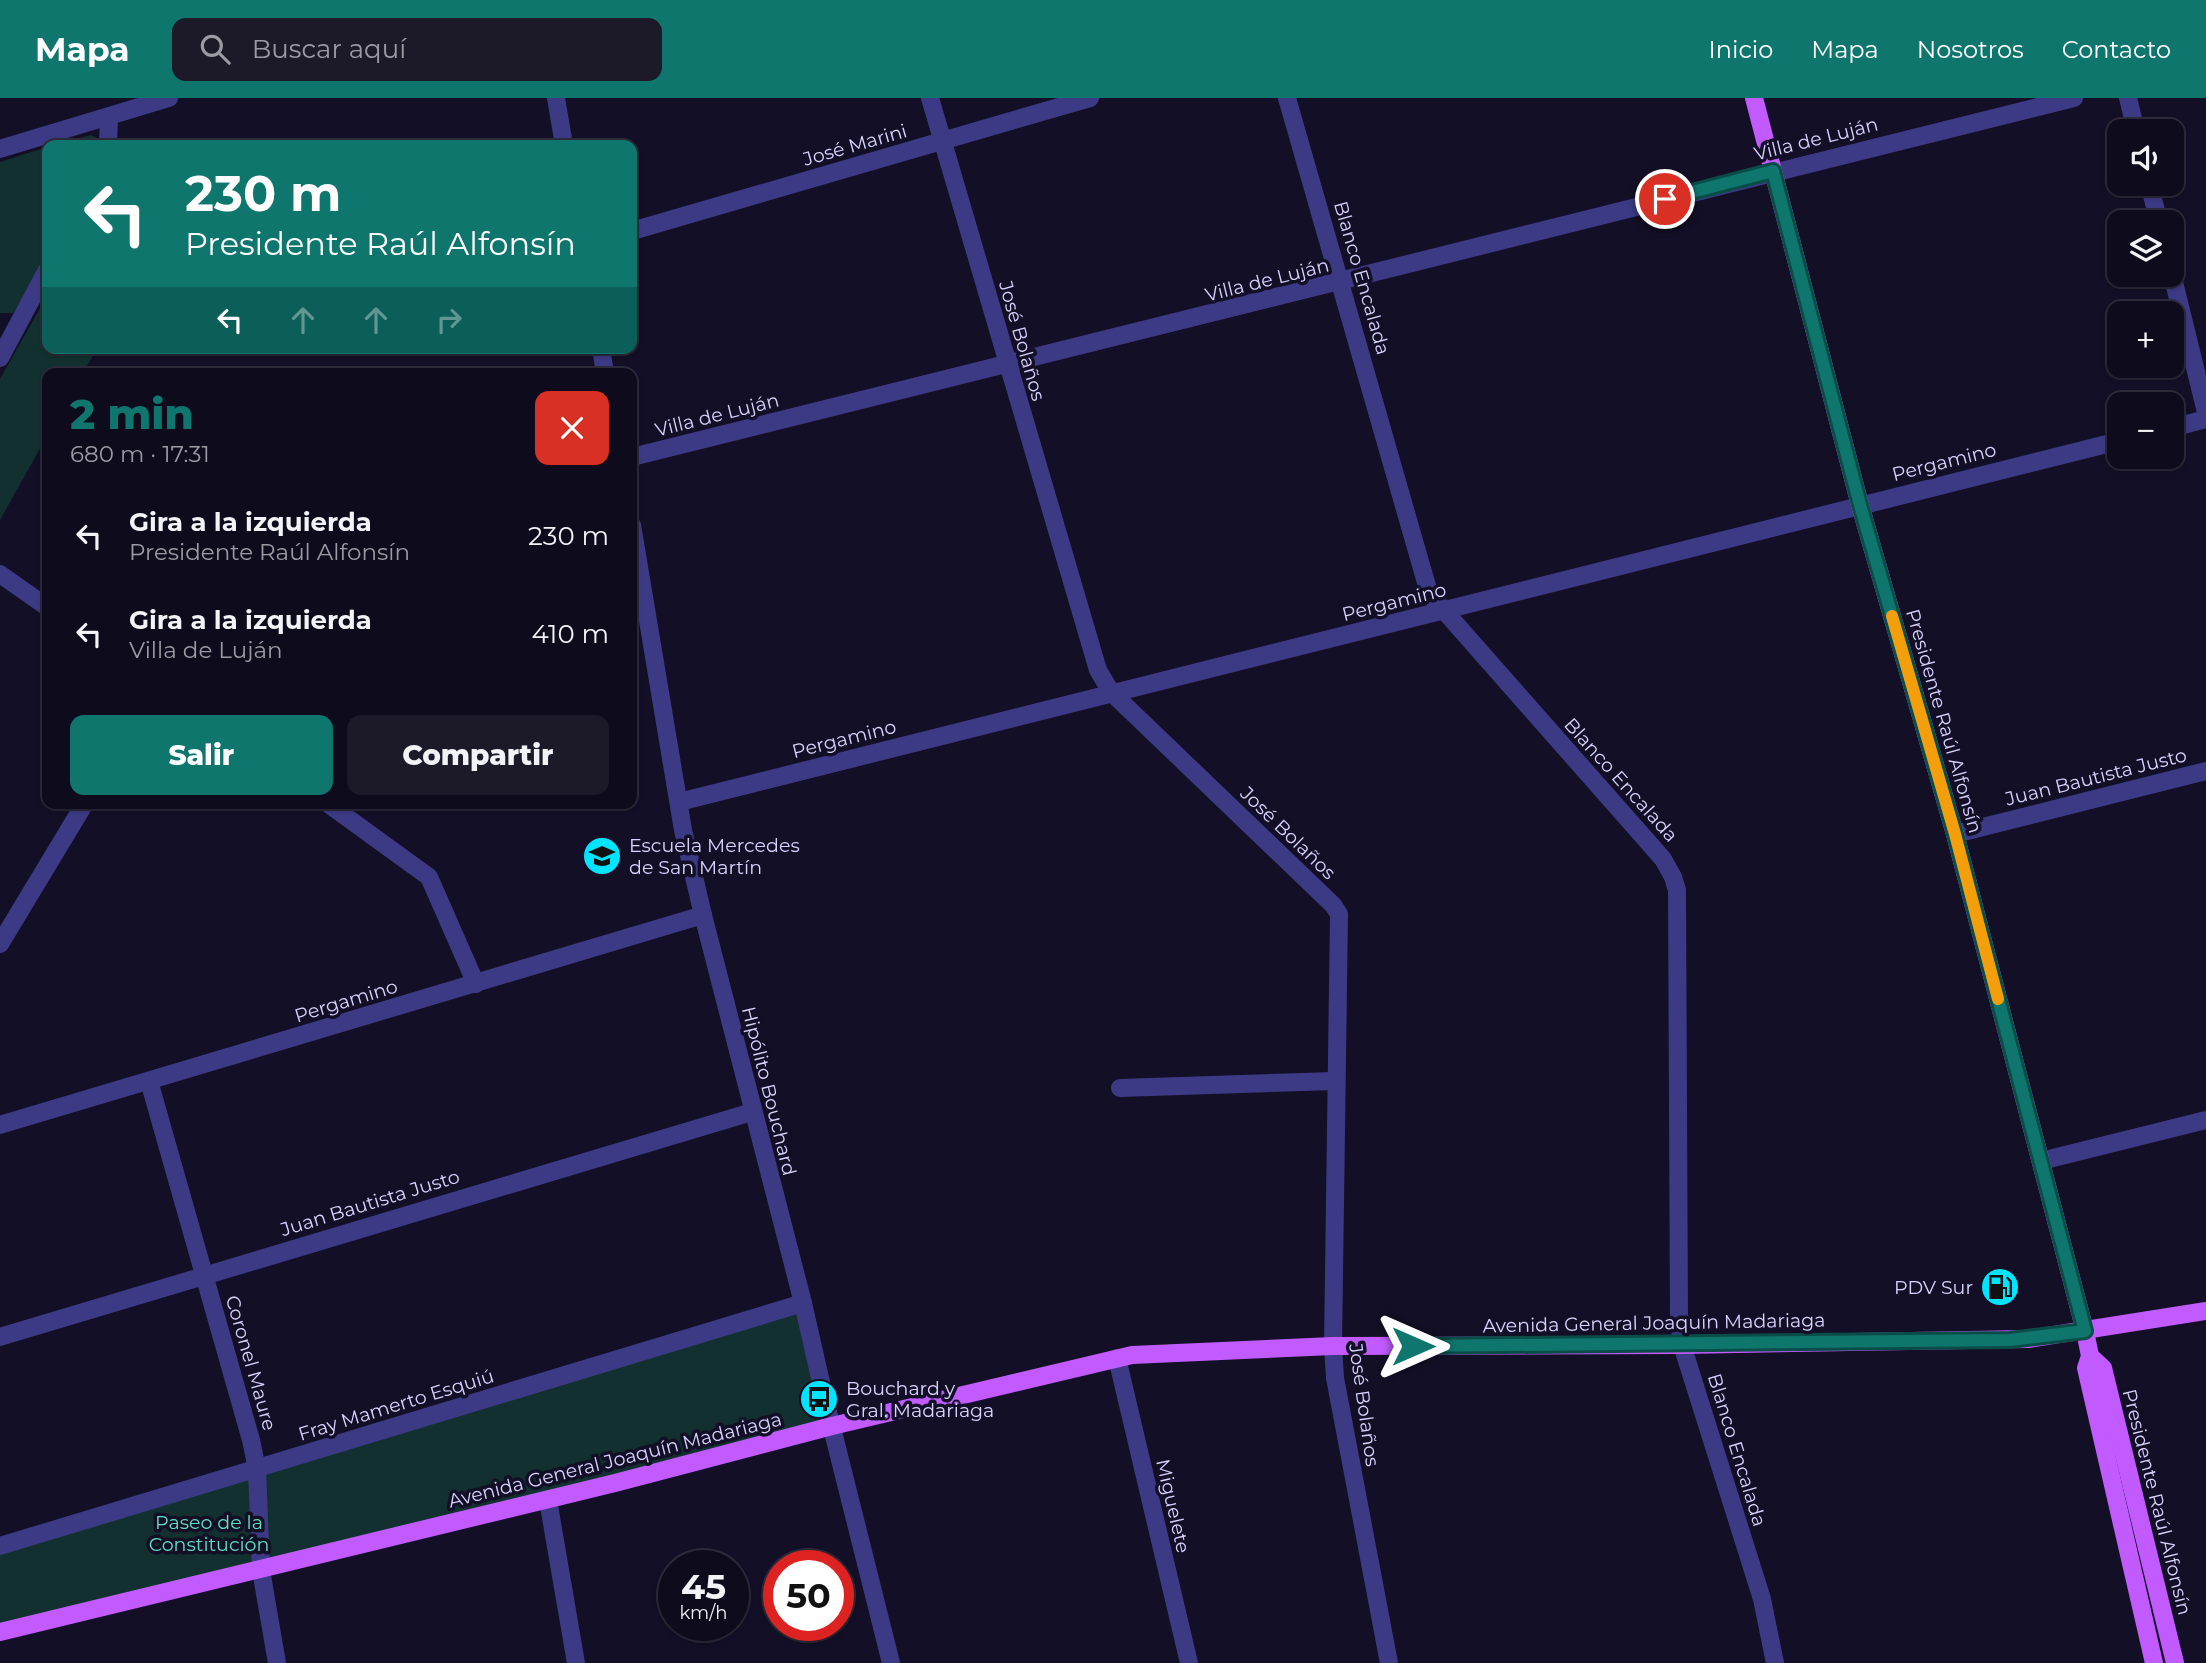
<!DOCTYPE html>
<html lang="es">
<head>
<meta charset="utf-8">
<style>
	:root { --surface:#0e0b1c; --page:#1c1929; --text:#f1f3f6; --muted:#9b9ba3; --line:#2e2b3b; --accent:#0f766e }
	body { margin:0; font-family:Montserrat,sans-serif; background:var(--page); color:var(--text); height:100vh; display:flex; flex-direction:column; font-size:26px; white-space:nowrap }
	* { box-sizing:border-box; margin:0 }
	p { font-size:23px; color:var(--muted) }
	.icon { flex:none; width:38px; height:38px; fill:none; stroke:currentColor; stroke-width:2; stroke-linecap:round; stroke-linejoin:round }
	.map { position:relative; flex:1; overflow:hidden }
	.drawer { position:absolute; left:42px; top:270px; width:595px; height:441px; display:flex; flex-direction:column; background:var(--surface); border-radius:14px; box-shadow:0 2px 5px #0004,0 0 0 2px var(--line) }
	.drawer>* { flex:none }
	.banner { position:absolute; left:42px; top:42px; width:595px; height:214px; border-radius:14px; box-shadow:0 2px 5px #0004,0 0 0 2px var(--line); background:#0f766e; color:#fff; overflow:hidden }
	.controls { position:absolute; left:2107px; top:21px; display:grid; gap:14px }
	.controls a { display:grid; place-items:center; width:77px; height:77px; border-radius:14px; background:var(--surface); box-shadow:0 2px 5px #0004,0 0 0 2px var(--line); font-size:35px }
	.speed { position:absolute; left:658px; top:1452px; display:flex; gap:14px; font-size:35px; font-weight:700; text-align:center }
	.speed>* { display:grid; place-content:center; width:91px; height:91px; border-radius:50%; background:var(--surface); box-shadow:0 2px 5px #0004,0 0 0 2px var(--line); line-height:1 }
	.speed small { font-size:18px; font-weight:400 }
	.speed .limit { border:10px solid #d22; background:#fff; color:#111 }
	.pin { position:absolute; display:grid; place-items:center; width:60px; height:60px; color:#fff; margin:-30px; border:4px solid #fff; border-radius:50%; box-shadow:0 2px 7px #0007 }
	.me { position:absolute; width:77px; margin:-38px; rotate:90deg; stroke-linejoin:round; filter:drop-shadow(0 0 5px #0008) }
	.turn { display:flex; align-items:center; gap:24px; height:147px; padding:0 28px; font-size:32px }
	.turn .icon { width:91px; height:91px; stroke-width:2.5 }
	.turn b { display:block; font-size:49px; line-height:60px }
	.lanes { display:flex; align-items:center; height:66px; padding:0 28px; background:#0003; justify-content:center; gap:35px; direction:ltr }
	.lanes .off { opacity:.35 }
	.round { display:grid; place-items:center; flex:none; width:74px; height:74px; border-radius:14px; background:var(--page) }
	.summary { display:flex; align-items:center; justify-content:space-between; height:119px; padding:0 28px }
	h1 { font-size:42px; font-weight:800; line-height:52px; color:var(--accent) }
	.cta { display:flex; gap:14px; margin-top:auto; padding:14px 28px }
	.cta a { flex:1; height:80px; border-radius:14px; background:var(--accent); color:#fff; font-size:28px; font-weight:800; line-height:80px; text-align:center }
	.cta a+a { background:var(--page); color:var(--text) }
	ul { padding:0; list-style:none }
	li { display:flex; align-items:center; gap:21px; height:98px; padding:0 28px }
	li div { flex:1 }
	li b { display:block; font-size:26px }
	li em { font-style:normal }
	header { display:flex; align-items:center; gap:42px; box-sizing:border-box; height:98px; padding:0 35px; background:var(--accent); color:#fff }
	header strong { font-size:33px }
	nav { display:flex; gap:38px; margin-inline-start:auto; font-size:24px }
	.search { width:490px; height:63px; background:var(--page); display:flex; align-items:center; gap:18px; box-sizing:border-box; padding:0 24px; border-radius:14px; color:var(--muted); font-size:26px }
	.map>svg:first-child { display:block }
	.green { fill:#12302f }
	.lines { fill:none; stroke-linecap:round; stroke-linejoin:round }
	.minor { stroke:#3d3a85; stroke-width:18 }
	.major { stroke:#c25bff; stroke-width:18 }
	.route-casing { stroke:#0a4d48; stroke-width:18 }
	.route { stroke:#0f766e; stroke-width:12 }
	.slow { stroke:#f59e0b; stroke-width:12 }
	.labels { text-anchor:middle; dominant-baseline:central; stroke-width:7; stroke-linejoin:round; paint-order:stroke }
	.street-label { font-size:19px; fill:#d9d4ff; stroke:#130f26 }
	.poi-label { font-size:19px; fill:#d9d4ff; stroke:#130f26; text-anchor:start }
	.park-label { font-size:19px; fill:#5fe0c0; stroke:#130f26 }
</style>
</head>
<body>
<header>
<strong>Mapa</strong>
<div class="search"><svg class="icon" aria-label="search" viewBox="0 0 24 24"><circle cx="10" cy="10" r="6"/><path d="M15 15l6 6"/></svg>Buscar aquí</div>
<nav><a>Inicio</a><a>Mapa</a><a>Nosotros</a><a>Contacto</a></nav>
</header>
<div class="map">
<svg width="2206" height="1565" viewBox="0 0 2206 1565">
	<rect width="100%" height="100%" fill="#130f26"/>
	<!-- green -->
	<g class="green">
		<polygon points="91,37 96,39 98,47 54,47"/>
		<polygon points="47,49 47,153 18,210 13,215 0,215 0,64"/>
		<polygon points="47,198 47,250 97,250 83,275 47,275 47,338 0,422 0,281"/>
		<polygon points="803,1205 832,1328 0,1534 0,1448"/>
	</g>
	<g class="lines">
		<!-- minor -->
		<g class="minor">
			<polyline points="556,0 564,47"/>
			<polyline points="930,0 1098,572 1111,594 1333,807 1339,816 1333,1248 1335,1280 1389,1565"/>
			<polyline points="1287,0 1427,488 1433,500 1663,761 1673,779 1677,792 1679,1221 1682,1247 1762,1501 1775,1565"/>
			<polyline points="2128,0 2136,33"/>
			<polyline points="108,47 109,19"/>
			<polyline points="0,51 169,0"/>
			<polyline points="2149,86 2159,124"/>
			<polyline points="632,133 1090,0"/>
			<polyline points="2172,176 2206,314"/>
			<polyline points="601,250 605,275"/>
			<polyline points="0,260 47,172"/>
			<polyline points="2172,330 2206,321"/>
			<path d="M632,359C1113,243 1593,117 2074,0"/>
			<polyline points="632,427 683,732 703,817 803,1205 825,1302 891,1565"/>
			<polyline points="0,476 47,509"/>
			<polyline points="679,704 2119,343"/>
			<polyline points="327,705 429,779 476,886"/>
			<polyline points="1955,736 2206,673"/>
			<polyline points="0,846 85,705"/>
			<polyline points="149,983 251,1342 257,1371 261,1472 277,1565"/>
			<polyline points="1120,990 1335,983"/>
			<polyline points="0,1027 703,817"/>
			<polyline points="2041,1063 2206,1022"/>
			<polyline points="0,1239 752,1014"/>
			<polyline points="1117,1260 1189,1565"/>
			<polyline points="548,1402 576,1565"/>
			<polyline points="0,1448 803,1205"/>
		</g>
		<!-- major -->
		<g class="major">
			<polyline points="1754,0 1860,407 1955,736 2085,1233 2090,1258 2086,1270 2154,1565"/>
			<polyline points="2090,1258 2103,1270 2175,1565"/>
			<polyline points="0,1534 615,1385 832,1328 1132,1257 1333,1248 1682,1247 2028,1241 2206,1213"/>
		</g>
	</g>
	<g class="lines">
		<defs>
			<polyline id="route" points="1413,1248 2010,1242 2085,1233 1955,736 1860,407 1773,73 1665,101"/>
		</defs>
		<!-- route casing -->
		<use href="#route" class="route-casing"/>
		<!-- route -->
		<use href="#route" class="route"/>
		<!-- slow -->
		<polyline class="slow" points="1892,518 1955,736 1998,901"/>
	</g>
	<!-- icons -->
	<defs>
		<symbol id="school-disc" viewBox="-11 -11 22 22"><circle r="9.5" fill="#00e5ff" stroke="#130f26"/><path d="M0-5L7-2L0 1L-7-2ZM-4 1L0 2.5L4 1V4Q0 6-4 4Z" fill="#111"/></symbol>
		<symbol id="fuel-disc" viewBox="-11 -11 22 22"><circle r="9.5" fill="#00e5ff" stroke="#130f26"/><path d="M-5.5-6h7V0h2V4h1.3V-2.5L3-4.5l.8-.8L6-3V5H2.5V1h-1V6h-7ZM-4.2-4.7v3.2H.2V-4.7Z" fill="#111"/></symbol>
		<symbol id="bus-disc" viewBox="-11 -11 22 22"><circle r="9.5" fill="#00e5ff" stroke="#130f26"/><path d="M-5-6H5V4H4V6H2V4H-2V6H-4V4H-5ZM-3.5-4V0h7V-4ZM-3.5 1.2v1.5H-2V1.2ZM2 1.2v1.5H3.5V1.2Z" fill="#111"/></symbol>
	</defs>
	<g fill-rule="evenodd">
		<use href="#school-disc" x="580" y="736" width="44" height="44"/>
		<use href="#fuel-disc" x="1978" y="1167" width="44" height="44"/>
		<use href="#bus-disc" x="797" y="1279" width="44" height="44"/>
	</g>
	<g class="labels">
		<!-- street labels -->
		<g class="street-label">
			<text transform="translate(1816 41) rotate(-14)">Villa de Luján</text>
			<text transform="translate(855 47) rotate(-16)">José Marini</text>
			<text transform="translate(1362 180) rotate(74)">Blanco Encalada</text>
			<text transform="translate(1267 182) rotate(-14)">Villa de Luján</text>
			<text transform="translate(1022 243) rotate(74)">José Bolaños</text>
			<text transform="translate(717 317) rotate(-14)">Villa de Luján</text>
			<text transform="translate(1944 364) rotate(-14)">Pergamino</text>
			<text transform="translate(1394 504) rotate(-14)">Pergamino</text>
			<text transform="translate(1944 623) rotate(74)">Presidente Raúl Alfonsín</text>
			<text transform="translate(844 641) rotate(-14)">Pergamino</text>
			<text transform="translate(2096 679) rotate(-14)">Juan Bautista Justo</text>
			<text transform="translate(1621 682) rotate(48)">Blanco Encalada</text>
			<text transform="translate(1288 735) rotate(44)">José Bolaños</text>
			<text transform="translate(346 903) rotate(-17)">Pergamino</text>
			<text transform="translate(769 993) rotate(76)">Hipólito Bouchard</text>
			<text transform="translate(370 1105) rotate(-17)">Juan Bautista Justo</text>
			<text transform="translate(1654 1225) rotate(-1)">Avenida General Joaquín Madariaga</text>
			<text transform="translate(251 1265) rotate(74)">Coronel Maure</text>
			<text transform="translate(396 1307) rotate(-17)">Fray Mamerto Esquiú</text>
			<text transform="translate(1364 1307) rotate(82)">José Bolaños</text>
			<text transform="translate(1737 1352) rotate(73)">Blanco Encalada</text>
			<text transform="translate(615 1362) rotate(-14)">Avenida General Joaquín Madariaga</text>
			<text transform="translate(2157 1404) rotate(76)">Presidente Raúl Alfonsín</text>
			<text transform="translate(1173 1408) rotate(77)">Miguelete</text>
		</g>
		<!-- poi labels -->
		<g class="poi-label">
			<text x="629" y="747">Escuela Mercedes<tspan x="629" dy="22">de San Martín</tspan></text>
			<text x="1973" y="1189" text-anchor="end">PDV Sur</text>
			<text x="846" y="1290">Bouchard y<tspan x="846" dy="22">Gral. Madariaga</tspan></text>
		</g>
		<!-- park labels -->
		<g class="park-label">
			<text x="209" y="1424">Paseo de la<tspan x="209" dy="22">Constitución</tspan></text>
		</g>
	</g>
</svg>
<div class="controls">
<a><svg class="icon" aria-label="sound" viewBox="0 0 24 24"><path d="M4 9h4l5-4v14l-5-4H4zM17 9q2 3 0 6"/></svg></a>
<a><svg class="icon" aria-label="layers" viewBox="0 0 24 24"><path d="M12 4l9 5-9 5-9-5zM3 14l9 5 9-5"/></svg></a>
<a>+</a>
<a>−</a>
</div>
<div class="speed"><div>45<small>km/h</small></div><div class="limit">50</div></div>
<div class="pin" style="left:1665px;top:101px;background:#d93025"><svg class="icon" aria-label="arrive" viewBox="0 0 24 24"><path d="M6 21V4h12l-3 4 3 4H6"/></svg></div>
<svg class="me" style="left:1413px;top:1248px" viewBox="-20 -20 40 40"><path d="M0-17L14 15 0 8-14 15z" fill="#0f766e" stroke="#fff" stroke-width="4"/></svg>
<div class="banner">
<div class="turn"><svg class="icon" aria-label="left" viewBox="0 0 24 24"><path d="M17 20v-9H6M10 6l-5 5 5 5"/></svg><div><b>230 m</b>Presidente Raúl Alfonsín</div></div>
<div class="lanes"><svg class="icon" aria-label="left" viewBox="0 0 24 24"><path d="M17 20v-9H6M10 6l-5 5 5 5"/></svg><svg class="icon off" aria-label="ahead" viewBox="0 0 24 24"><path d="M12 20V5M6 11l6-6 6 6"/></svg><svg class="icon off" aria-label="ahead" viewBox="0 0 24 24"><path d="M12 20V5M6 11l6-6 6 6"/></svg><svg class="icon off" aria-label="right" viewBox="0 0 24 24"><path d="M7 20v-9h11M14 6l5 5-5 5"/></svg></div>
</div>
<section class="drawer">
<div class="summary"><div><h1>2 min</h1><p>680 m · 17:31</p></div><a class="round" style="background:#d93025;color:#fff"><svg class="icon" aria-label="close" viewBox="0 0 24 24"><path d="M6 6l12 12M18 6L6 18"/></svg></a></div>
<ul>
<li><svg class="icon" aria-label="left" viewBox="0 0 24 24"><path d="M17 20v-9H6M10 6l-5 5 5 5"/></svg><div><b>Gira a la izquierda</b><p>Presidente Raúl Alfonsín</p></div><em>230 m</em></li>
<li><svg class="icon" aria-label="left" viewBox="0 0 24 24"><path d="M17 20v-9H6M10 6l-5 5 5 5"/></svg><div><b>Gira a la izquierda</b><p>Villa de Luján</p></div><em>410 m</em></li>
</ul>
<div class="cta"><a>Salir</a><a>Compartir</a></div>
</section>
</div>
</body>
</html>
